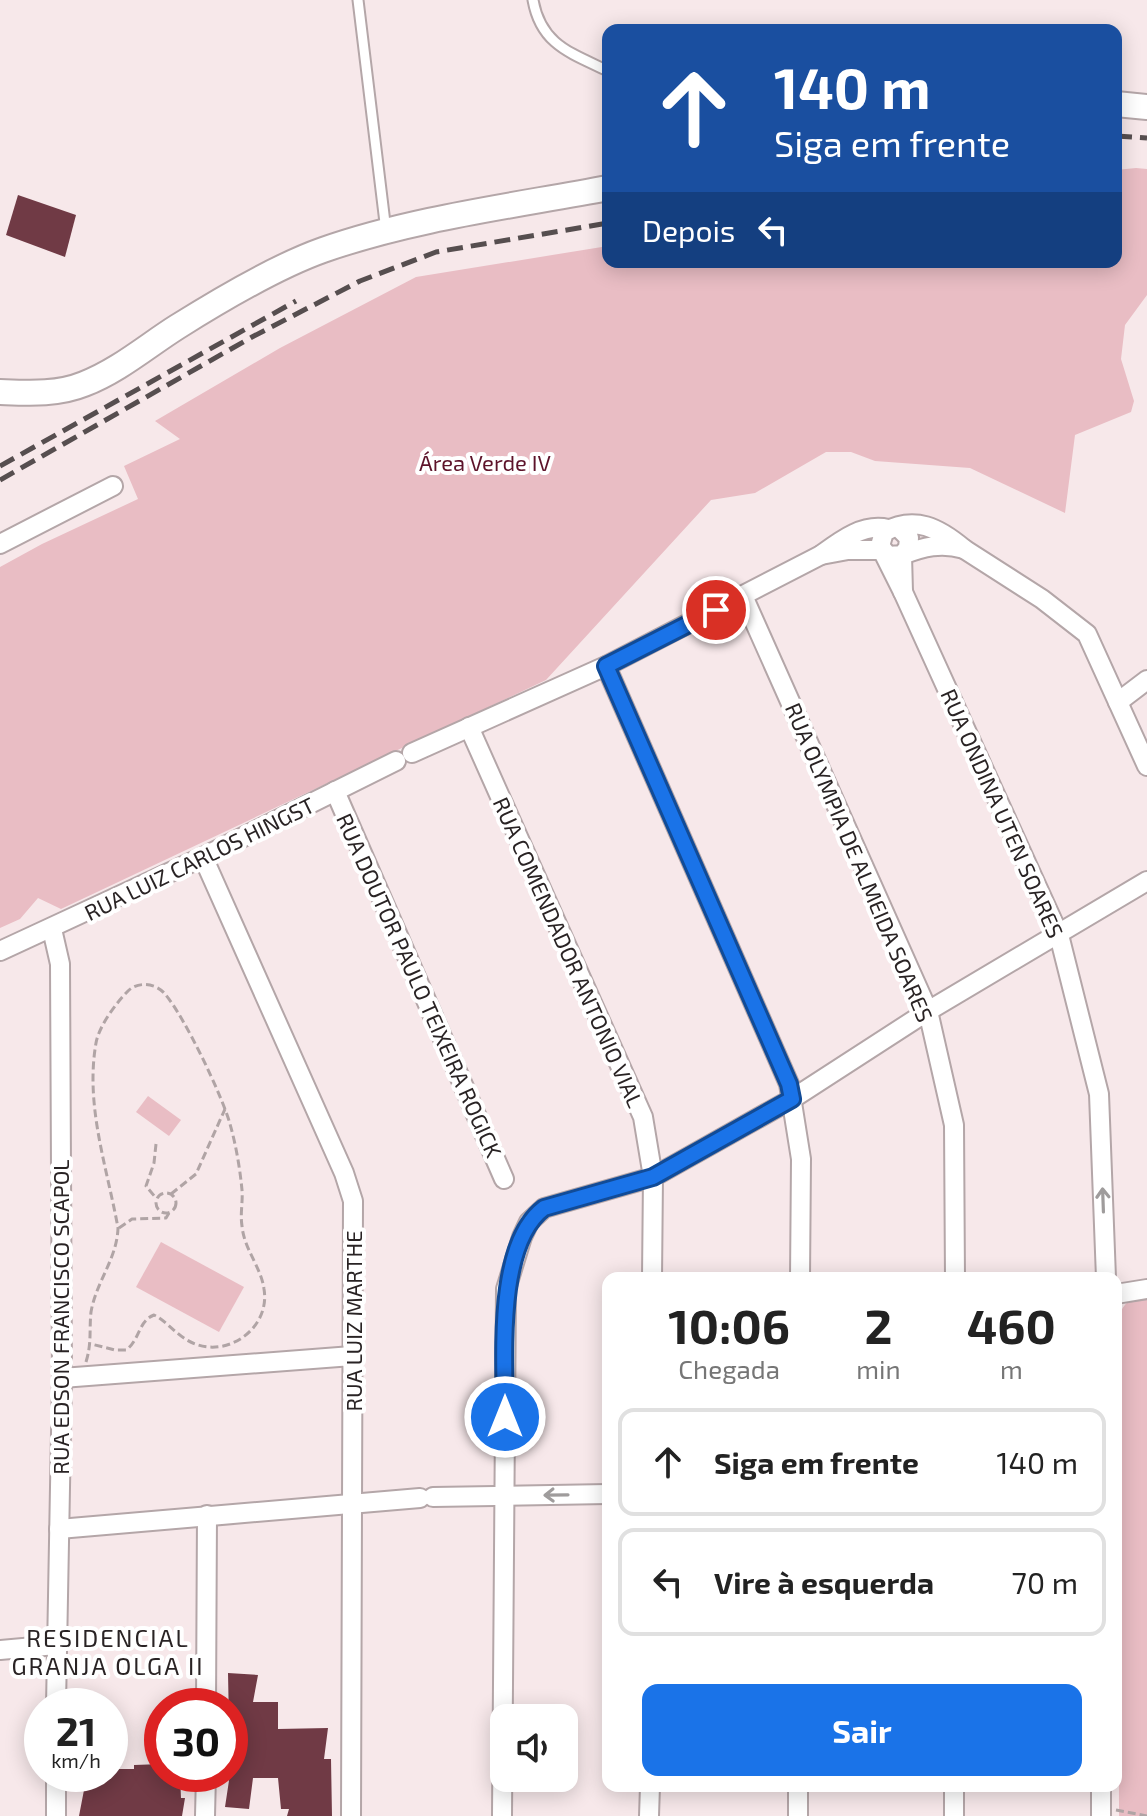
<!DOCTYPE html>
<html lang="pt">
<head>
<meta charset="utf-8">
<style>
	:root { --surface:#fff; --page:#f2f2f2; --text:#222; --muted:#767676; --line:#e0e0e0; --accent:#1a73e8 }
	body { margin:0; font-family:"Exo 2",sans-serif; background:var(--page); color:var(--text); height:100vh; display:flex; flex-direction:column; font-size:30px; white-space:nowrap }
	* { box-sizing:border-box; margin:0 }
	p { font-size:26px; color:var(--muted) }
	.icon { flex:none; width:44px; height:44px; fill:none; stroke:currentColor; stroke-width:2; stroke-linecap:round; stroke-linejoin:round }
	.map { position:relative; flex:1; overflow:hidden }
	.drawer { position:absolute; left:602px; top:1272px; width:520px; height:520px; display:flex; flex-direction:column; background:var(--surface); border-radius:16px; box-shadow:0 4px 20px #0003 }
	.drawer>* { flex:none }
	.guide { position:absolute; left:602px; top:24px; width:520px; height:244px; border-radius:16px; box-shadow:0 4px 20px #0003; background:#1a4fa0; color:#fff; overflow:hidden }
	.tools { position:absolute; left:490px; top:1704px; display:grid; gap:16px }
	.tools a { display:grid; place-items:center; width:88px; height:88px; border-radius:16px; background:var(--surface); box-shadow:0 4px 20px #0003; font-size:40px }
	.speed { position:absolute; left:24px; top:1688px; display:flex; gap:16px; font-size:40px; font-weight:700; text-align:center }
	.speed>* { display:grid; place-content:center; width:104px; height:104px; border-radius:50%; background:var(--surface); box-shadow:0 4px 20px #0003; line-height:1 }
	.speed small { font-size:20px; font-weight:400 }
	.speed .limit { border:12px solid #d22; background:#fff; color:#111 }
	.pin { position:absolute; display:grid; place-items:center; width:68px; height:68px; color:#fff; margin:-34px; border:4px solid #fff; border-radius:50%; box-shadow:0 2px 8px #0007 }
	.me { position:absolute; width:88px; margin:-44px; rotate:0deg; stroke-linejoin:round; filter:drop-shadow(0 0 6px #0008) }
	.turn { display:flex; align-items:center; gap:28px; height:168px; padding:0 40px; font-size:36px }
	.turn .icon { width:104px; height:104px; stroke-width:2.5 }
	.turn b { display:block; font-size:56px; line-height:68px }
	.then { display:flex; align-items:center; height:76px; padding:0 40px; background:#0003; gap:16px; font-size:30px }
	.eta { display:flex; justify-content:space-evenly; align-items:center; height:136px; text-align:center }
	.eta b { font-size:48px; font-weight:700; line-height:56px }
	.button { display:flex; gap:16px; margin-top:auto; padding:16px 40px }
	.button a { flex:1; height:92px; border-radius:16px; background:var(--accent); color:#fff; font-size:32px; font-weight:700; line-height:92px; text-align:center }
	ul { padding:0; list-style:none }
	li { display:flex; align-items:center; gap:24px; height:108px; margin:0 16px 12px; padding:0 24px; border:4px solid var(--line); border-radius:16px }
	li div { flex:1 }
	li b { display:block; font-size:30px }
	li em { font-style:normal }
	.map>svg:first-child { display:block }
	.green { fill:#e9bdc4 }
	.building { fill:#703a45 }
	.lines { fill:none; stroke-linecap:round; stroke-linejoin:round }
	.lane-casing { stroke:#b4a6a8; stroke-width:13 }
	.street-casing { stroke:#b4a6a8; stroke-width:22 }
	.secondary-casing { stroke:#b4a6a8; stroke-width:28 }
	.path { stroke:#b0a4a5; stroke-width:3; stroke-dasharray:8 4; stroke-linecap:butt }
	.lane { stroke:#fff; stroke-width:9 }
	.street { stroke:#fff; stroke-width:18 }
	.secondary { stroke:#fff; stroke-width:24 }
	.rail { stroke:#564e4f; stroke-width:5; stroke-dasharray:16 8; stroke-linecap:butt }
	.oneway { stroke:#9f9c9c }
	.route-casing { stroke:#114b97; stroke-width:20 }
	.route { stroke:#1a73e8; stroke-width:14 }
	.labels { text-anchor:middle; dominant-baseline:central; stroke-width:8; stroke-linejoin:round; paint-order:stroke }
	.park-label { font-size:22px; fill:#5d132a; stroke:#fff }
	.street-label { font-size:22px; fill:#292324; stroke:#fff }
	.neighbourhood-label { font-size:24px; letter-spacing:2px; fill:#292324; stroke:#fff }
</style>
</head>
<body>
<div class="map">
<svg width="1147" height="1816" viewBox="0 0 1147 1816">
	<rect width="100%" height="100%" fill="#f7e8ea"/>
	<!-- green -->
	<g class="green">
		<polygon points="1136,168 1147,169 1147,295 1125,325 1121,359 1134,401 1131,412 1075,435 1065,513 970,468 875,461 851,452 826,452 755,493 711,500 546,680 61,909 38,898 20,919 0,928 0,567 42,544 138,499 124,466 180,439 155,421 280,348 416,277 608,246 608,262 1116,262 1116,170"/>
		<polygon points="148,1096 181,1120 169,1136 136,1112"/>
		<polygon points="161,1242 244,1287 219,1332 136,1287"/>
		<path d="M1147,1296V1816H1119L1118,1318C1124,1302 1130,1298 1147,1296Z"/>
	</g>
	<!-- building -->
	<g class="building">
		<polygon points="18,195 76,215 65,257 6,235"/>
		<polygon points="228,1673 258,1675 253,1702 278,1702 278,1729 328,1728 324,1759 331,1759 332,1816 287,1816 289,1809 281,1809 278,1778 253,1778 249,1809 225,1807 230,1774"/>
		<polygon points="162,1764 162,1774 180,1774 181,1798 185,1798 182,1816 79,1816 84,1790 82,1790 82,1774 110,1774 110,1769 134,1769 134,1765"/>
	</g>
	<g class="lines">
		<defs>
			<g id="lane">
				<polyline points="358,0 386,231"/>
				<path d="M533,0C541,45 571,53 608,71"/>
			</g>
			<g id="street">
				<path d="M888,529C863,523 840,541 821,555L848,550H882L903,592L902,555C923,547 941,542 964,549C939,528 915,515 884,532L880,546L888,556L902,555L908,548L909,538L898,527"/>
				<polyline points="0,544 113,486"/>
				<polyline points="964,549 1042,599 1087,634 1147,766"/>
				<polyline points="903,592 1059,935 1099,1094 1106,1278"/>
				<polyline points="743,596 928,1011 954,1125 955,1278"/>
				<polyline points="606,666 789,1084 801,1159 800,1278"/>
				<polyline points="1118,702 1147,680"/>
				<polyline points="469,727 643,1117 653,1177 652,1278"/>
				<polyline points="412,753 606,666 821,555"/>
				<polyline points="335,791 504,1179"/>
				<polyline points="203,857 344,1173 353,1201 351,1816"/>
				<polyline points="52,929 60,964 62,1378 56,1706"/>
				<polyline points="0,951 203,857 396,761"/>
				<polyline points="1116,1294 1147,1289"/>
				<polyline points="62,1378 352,1356"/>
				<polyline points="433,1497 608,1494"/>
				<polyline points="59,1529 420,1498"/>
				<polyline points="0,1650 56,1645"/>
				<polyline points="206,1706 207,1515"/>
				<polyline points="798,1786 798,1816"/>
				<polyline points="56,1816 56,1774"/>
				<polyline points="205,1816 206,1774"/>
				<polyline points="502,1816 506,1289 522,1237 529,1222 544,1208 653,1177 792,1099 928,1011 1147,881"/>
				<polyline points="649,1816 650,1786"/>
				<polyline points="954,1816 954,1786"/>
				<polyline points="1101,1816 1101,1786"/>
			</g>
			<g id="secondary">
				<polyline points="1116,104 1147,107"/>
				<path d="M0,392C28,393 57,395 84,384C118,371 147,346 177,327C220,300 275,267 323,250C414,218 513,206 608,188"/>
			</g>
		</defs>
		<!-- lane casing -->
		<use href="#lane" class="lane-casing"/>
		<!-- street casing -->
		<use href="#street" class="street-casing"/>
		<!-- secondary casing -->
		<use href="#secondary" class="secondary-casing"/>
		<!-- path -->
		<g class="path">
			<polyline points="156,1144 154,1163 146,1186 156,1198"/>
			<circle cx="166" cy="1203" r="10"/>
			<polyline points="171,1194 196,1174 225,1109"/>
			<polyline points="119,1228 132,1219 166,1218 169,1213"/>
			<path d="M86,1362C92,1342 89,1331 91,1312C96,1282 117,1259 118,1228C107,1167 85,1106 96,1043C99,1026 116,1003 128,991C138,981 156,983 165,994C184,1016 222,1095 230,1124C236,1145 240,1169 242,1190C243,1202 240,1214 242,1226C244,1249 261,1267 264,1289C271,1330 223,1362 187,1340C175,1333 166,1321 154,1315C138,1321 140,1340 126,1350H115L91,1344"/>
			<polyline points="1116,1810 1147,1816"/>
		</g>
		<!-- lane -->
		<use href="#lane" class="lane"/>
		<!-- street -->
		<use href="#street" class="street"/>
		<!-- secondary -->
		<use href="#secondary" class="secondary"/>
		<!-- rail -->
		<g class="rail">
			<polyline points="1116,136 1147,138"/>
			<polyline points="0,466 296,301"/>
			<polyline points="0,480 252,337 360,281 436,252 608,223"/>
		</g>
	</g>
	<!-- one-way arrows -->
	<defs><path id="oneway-shaft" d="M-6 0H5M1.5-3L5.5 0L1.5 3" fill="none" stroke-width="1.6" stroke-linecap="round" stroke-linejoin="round" transform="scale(2)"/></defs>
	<g class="oneway">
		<use href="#oneway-shaft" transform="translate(1103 1200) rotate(-92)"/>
		<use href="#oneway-shaft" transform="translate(556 1495) rotate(179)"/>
	</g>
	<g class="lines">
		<defs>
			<path id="route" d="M505,1417C505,1361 495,1245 544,1208L653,1177L792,1099L789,1084L606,666L716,610"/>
		</defs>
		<!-- route casing -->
		<use href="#route" class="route-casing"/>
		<!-- route -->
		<use href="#route" class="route"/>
	</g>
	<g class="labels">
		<!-- park labels -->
		<g class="park-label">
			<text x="485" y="462">Área Verde IV</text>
		</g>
		<!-- street labels -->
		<g class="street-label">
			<text transform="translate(1003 813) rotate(66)">RUA ONDINA UTEN SOARES</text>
			<text transform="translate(199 858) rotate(-26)">RUA LUIZ CARLOS HINGST</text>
			<text transform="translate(860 862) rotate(67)">RUA OLYMPIA DE ALMEIDA SOARES</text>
			<text transform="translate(569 952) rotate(66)">RUA COMENDADOR ANTONIO VIAL</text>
			<text transform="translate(420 985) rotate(66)">RUA DOUTOR PAULO TEIXEIRA ROGICK</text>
			<text transform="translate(60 1317) rotate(-90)">RUA EDSON FRANCISCO SCAPOL</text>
			<text transform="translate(353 1321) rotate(-90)">RUA LUIZ MARTHE</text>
		</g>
		<!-- neighbourhood labels -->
		<g class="neighbourhood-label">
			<text x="108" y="1637">RESIDENCIAL<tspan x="108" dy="28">GRANJA OLGA II</tspan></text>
		</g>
	</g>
</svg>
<div class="tools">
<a><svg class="icon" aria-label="sound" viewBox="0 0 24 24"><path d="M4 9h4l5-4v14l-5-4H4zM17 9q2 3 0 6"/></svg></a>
</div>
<div class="speed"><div>21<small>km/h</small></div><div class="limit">30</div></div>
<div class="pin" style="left:716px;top:610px;background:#d93025"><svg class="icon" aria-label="arrive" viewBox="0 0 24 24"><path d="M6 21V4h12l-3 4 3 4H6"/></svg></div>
<svg class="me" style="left:505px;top:1417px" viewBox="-20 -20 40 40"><circle r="17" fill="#1a73e8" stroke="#fff" stroke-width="3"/><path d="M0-11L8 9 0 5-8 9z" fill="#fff"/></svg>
<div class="guide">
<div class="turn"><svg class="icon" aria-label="ahead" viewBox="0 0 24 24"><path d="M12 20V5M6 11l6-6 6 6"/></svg><div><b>140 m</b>Siga em frente</div></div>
<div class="then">Depois<svg class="icon" aria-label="left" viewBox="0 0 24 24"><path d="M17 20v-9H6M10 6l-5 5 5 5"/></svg></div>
</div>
<section class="drawer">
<div class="eta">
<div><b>10:06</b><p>Chegada</p></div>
<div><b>2</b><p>min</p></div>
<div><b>460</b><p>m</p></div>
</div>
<ul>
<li><svg class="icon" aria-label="ahead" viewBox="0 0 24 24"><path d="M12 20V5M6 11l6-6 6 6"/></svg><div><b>Siga em frente</b></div><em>140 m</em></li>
<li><svg class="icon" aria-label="left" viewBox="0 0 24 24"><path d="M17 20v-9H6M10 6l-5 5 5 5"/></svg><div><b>Vire à esquerda</b></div><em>70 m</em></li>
</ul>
<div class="button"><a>Sair</a></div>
</section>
</div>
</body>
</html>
